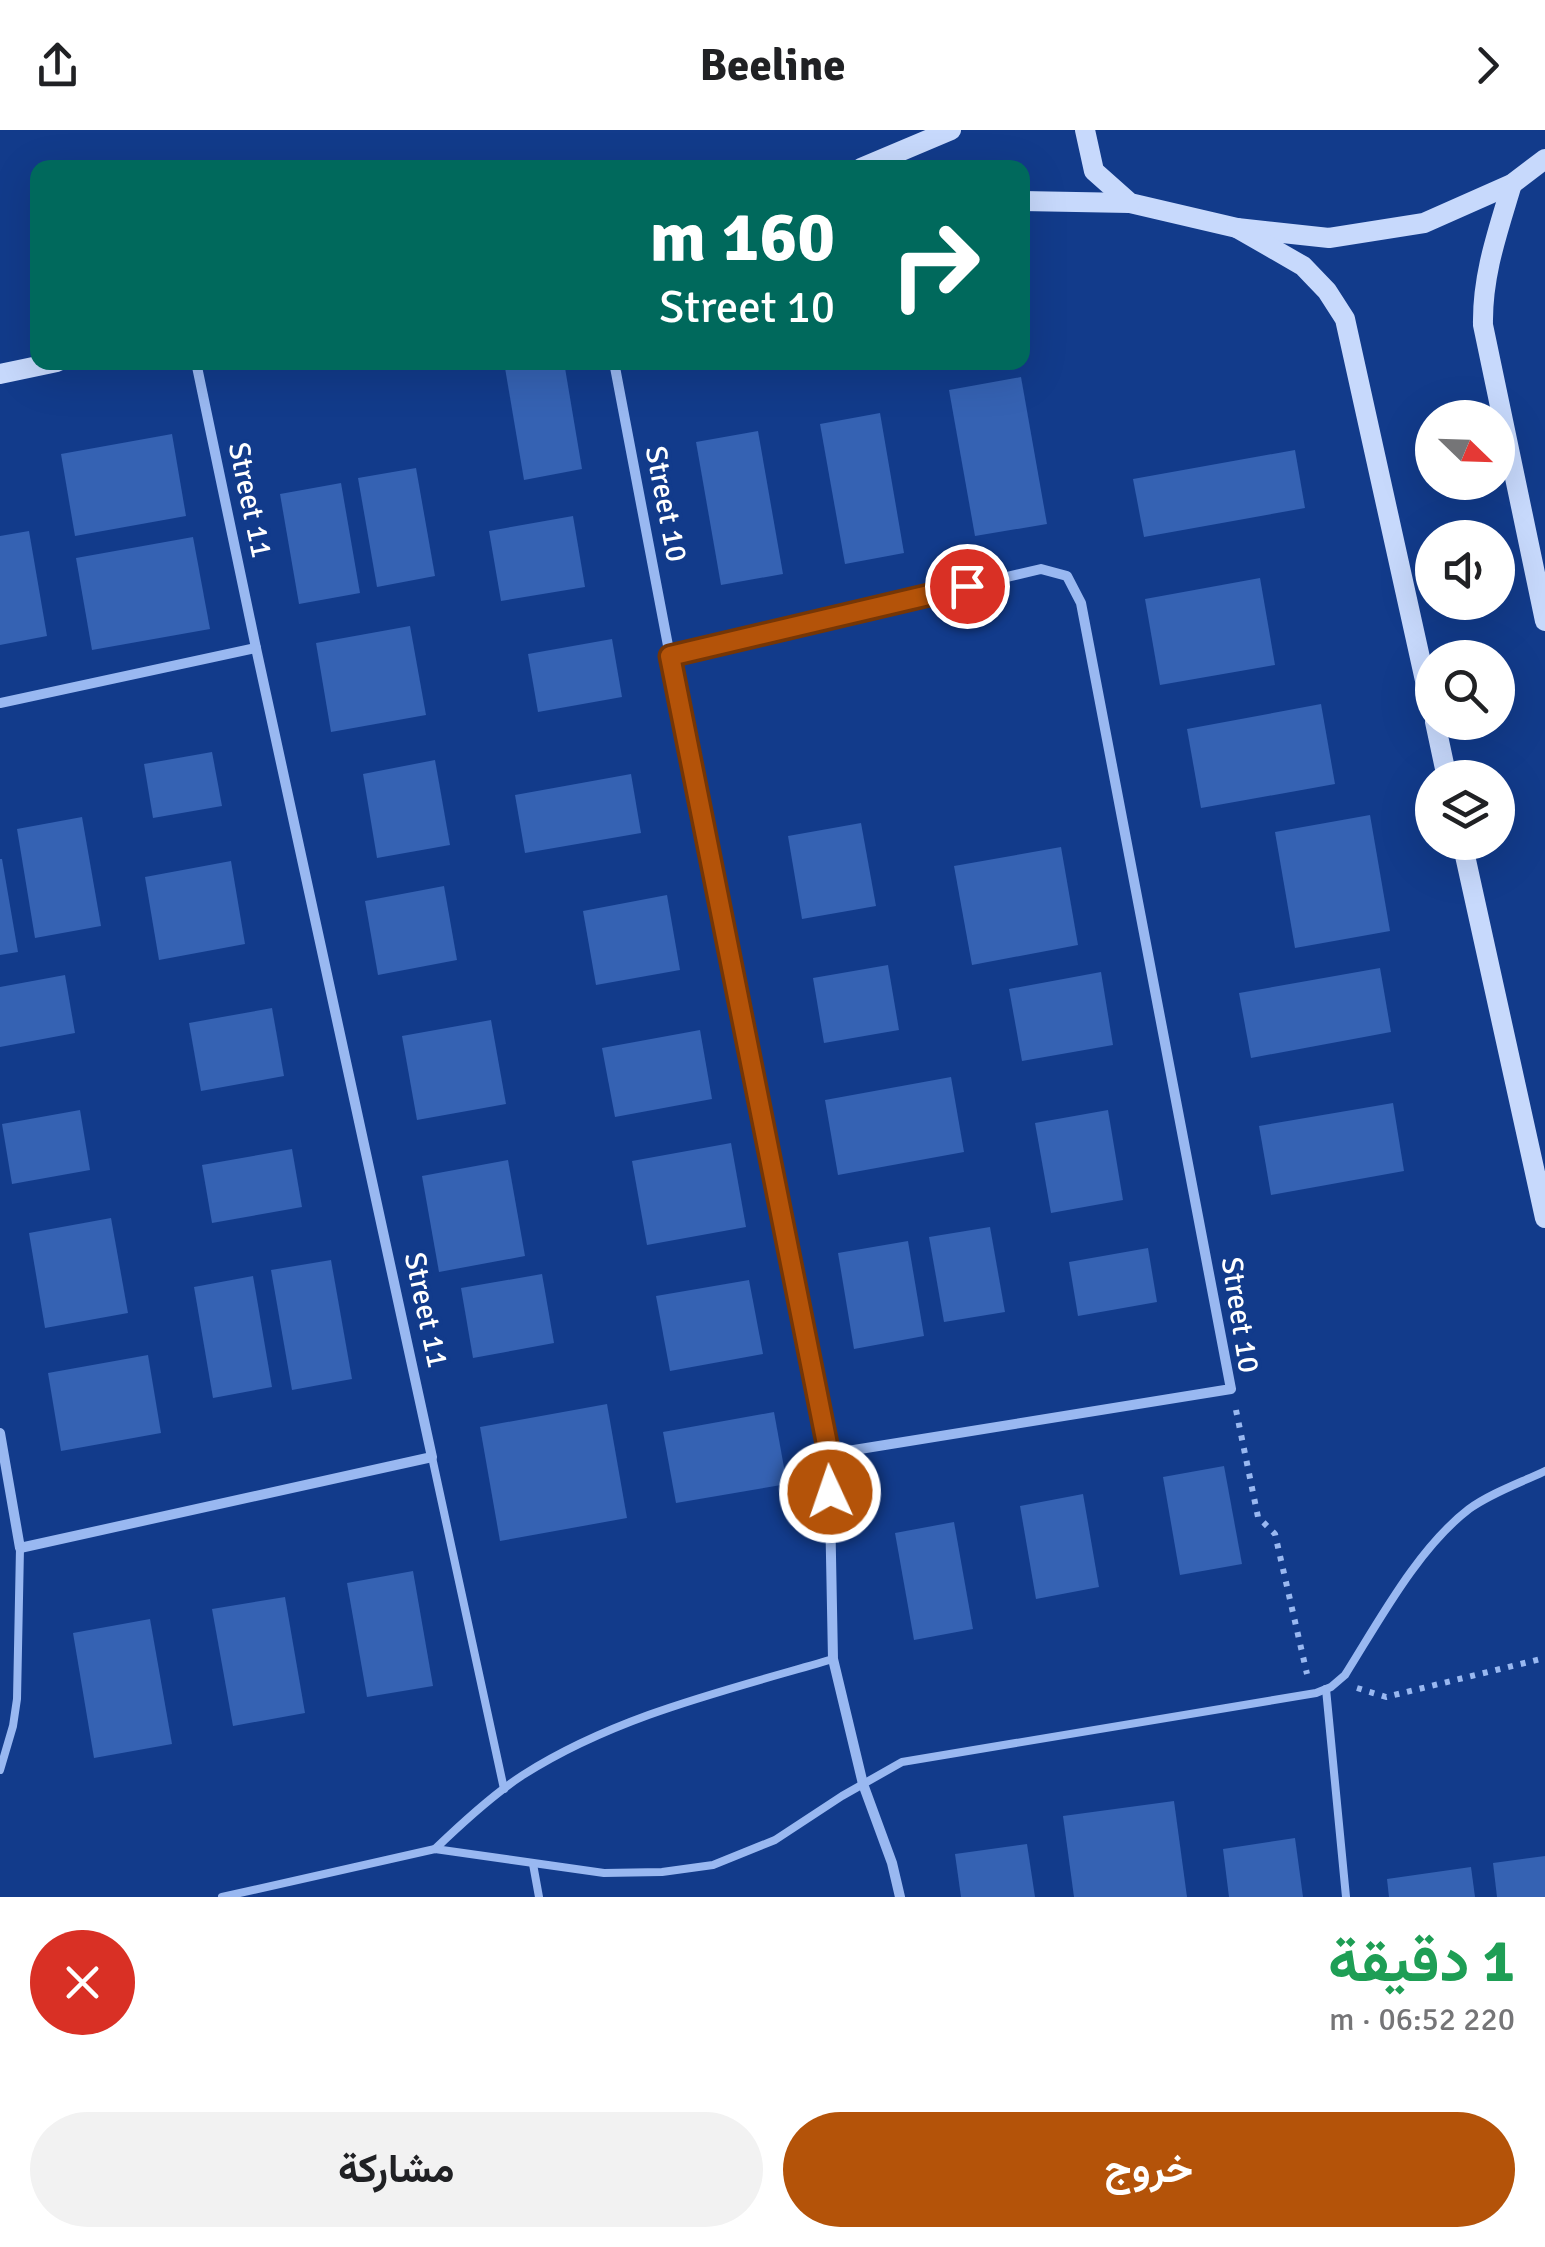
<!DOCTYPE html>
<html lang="ar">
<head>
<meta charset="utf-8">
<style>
	:root { --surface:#fff; --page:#f2f2f2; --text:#202124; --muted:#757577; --accent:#b45309 }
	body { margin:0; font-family:Signika,Vazirmatn,sans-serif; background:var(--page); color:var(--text); direction:rtl; height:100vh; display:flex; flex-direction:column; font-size:38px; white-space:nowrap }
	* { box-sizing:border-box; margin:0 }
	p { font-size:32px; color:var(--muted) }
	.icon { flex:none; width:55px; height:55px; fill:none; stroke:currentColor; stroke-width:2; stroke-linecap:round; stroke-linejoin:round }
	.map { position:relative; height:1767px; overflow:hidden; direction:ltr }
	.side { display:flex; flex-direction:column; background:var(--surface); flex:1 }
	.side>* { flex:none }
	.guide { position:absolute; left:30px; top:30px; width:1000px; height:210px; border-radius:20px; box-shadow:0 10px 40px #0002; direction:rtl; background:#00695c; color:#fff; overflow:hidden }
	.needle { width:65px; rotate:113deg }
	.tools { position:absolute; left:1415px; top:270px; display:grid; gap:20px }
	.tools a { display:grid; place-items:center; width:100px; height:100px; border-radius:50%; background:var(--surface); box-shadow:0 10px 40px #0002; font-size:50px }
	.pin { position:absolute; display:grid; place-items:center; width:85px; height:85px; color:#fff; margin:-42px; border:5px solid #fff; border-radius:50%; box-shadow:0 2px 10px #0007 }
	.me { position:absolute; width:110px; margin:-55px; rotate:357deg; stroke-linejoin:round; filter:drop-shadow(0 0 8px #0008) }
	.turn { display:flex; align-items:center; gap:35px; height:210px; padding:0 30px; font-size:45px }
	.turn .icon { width:130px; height:130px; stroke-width:2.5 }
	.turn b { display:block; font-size:70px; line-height:85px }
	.round { display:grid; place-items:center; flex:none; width:105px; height:105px; border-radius:52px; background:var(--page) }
	.summary { display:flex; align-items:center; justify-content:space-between; height:170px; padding:0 30px }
	h1 { font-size:60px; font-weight:700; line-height:75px; color:#1e9e55 }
	.cta { display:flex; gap:20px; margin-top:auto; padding:20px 30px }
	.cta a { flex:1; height:115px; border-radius:60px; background:var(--accent); color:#fff; font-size:40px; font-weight:700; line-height:115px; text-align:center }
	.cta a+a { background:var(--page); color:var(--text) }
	header { display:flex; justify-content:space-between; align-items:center; height:130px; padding:0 30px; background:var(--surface); font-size:45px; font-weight:700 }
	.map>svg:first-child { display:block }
	.building { fill:#3562b3 }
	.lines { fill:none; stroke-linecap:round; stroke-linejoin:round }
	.path { stroke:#99b8f1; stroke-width:6; stroke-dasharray:5 8; stroke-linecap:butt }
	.lane { stroke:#99b8f1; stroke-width:8 }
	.street { stroke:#99b8f1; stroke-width:10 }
	.secondary { stroke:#c7d9fc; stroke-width:20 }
	.route-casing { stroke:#753606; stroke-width:25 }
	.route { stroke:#b45309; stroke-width:18 }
	.labels { text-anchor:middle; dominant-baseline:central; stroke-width:8; stroke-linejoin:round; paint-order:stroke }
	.street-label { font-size:30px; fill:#fff; stroke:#123b8b }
</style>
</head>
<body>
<header><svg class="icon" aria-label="forward" viewBox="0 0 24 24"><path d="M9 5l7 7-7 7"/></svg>Beeline<svg class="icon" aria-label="share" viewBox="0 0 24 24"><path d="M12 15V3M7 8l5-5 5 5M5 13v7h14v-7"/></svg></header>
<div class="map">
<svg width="1545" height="1767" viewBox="0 0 1545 1767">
	<rect width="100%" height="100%" fill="#123b8b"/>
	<!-- building -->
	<g class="building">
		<polygon points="504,232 564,232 582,339 524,350"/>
		<polygon points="1021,247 1047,394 975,406 949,260"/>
		<polygon points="880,283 904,423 845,434 820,294"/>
		<polygon points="758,301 783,444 721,455 696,312"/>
		<polygon points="172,304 186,386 75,406 61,324"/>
		<polygon points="1295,320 1305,378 1144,407 1133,349"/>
		<polygon points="416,338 435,446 377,457 358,348"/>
		<polygon points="341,353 360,463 299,474 280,364"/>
		<polygon points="573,386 585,457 501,471 489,401"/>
		<polygon points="29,401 47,506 0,515 0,406"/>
		<polygon points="193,407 210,499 92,520 76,428"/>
		<polygon points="1260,448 1275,535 1160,555 1145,469"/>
		<polygon points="410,496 426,585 331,602 316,513"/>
		<polygon points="612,509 622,567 538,582 528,524"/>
		<polygon points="1321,574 1335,654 1201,678 1187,599"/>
		<polygon points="212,622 222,676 153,688 144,634"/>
		<polygon points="435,630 450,715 377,728 363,644"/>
		<polygon points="631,644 641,703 525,723 515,665"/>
		<polygon points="1370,685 1390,801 1295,818 1275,702"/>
		<polygon points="82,687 101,796 35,808 17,699"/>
		<polygon points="861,693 876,776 802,789 788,706"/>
		<polygon points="1061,717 1078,815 972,835 954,736"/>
		<polygon points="0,729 2,729 18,822 0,825"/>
		<polygon points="231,731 245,814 159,830 145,747"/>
		<polygon points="444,756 457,830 378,845 365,771"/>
		<polygon points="667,765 680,840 596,855 583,781"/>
		<polygon points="888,835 899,900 824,913 813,848"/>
		<polygon points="1380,838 1391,902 1251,928 1239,863"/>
		<polygon points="1101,842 1113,915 1022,931 1009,859"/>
		<polygon points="65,845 75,903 0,917 0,857"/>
		<polygon points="272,878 284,946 201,961 189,893"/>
		<polygon points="491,890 506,974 417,990 402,906"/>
		<polygon points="700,900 712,969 615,987 602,918"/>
		<polygon points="951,947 964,1022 838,1045 825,970"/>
		<polygon points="1393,973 1404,1041 1271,1065 1259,996"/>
		<polygon points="80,980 90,1040 12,1054 2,994"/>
		<polygon points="1108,980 1123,1070 1051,1083 1035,993"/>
		<polygon points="731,1013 746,1097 647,1115 632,1031"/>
		<polygon points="292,1019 302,1077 212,1093 202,1035"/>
		<polygon points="508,1030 525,1126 439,1142 422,1046"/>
		<polygon points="111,1088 128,1183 45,1198 29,1103"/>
		<polygon points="990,1097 1005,1182 944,1192 929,1107"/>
		<polygon points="908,1111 924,1206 854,1219 838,1123"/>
		<polygon points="1148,1118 1157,1172 1078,1186 1069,1132"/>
		<polygon points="331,1130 352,1249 292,1260 271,1140"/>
		<polygon points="542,1144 554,1213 473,1228 461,1158"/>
		<polygon points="253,1146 272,1257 213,1268 194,1157"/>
		<polygon points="749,1150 763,1224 670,1241 656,1166"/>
		<polygon points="148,1225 161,1303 61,1321 48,1243"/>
		<polygon points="607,1274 627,1388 500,1411 480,1297"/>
		<polygon points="774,1282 787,1354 676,1373 663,1302"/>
		<polygon points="1224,1336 1242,1434 1180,1445 1163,1347"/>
		<polygon points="1083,1364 1099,1457 1036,1469 1020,1376"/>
		<polygon points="954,1392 973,1499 914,1510 895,1403"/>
		<polygon points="413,1441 433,1556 367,1567 347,1453"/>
		<polygon points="285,1467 305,1583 233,1596 212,1479"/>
		<polygon points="150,1489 172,1614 94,1628 73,1503"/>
		<polygon points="1174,1671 1187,1767 1074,1767 1063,1686"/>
		<polygon points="1295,1708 1303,1767 1229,1767 1223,1719"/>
		<polygon points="1027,1714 1035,1767 961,1767 955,1724"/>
		<polygon points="1545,1726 1545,1767 1497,1767 1493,1733"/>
		<polygon points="1471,1737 1475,1767 1389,1767 1387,1749"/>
	</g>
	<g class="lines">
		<!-- path -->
		<g class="path">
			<polyline points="1236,1280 1258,1387 1275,1404 1307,1544"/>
			<polyline points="1357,1558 1386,1567 1545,1528"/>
		</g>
		<!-- lane -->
		<g class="lane">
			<polyline points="432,1327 504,1659"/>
			<polyline points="1326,1559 1346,1767"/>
			<polyline points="0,1640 13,1596 17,1569 20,1418"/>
			<path d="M435,1719C462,1693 492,1665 523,1645C617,1585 728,1560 833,1529"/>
			<polyline points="533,1734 539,1767"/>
			<path d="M222,1767L435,1719L604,1743L662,1742L713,1735L775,1710L842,1666L902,1632L1316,1563L1331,1557L1345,1545C1379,1491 1418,1418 1469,1379C1491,1363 1520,1353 1545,1341"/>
		</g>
		<!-- street -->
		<g class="street">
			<polyline points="614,232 670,526 829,1324 833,1529 863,1654 892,1733 900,1767"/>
			<polyline points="670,526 1041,439 1067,446 1081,473 1231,1259 829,1324"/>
			<polyline points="0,573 256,518"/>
			<polyline points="0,1303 20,1418 432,1327 256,518 196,232"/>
		</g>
		<!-- secondary -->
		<g class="secondary">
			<polyline points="1085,0 1094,41 1130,73 1237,98 1329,108 1424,93 1512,54 1545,29"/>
			<polyline points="861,38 951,0"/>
			<path d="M1512,54C1498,101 1482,145 1483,195L1545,491"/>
			<polyline points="1022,71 1130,73"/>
			<polyline points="1237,98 1303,136 1327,161 1345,189 1432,582"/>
			<polyline points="0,244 57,232"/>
			<polyline points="1435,592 1447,648"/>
			<polyline points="1462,712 1545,1088"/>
		</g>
	</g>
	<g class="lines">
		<defs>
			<polyline id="route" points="830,1362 829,1324 670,526 967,456"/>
		</defs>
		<!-- route casing -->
		<use href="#route" class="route-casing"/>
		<!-- route -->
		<use href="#route" class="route"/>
	</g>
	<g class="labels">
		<!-- street labels -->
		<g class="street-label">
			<text transform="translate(250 370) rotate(78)">Street 11</text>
			<text transform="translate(666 374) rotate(79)">Street 10</text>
			<text transform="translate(426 1180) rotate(78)">Street 11</text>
			<text transform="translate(1240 1185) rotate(81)">Street 10</text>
		</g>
	</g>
</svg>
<div class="tools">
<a><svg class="needle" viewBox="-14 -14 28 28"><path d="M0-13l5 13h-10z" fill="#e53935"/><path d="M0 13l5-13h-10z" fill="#757577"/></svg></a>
<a><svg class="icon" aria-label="sound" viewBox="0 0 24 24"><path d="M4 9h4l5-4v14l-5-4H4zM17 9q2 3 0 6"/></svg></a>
<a><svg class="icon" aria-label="search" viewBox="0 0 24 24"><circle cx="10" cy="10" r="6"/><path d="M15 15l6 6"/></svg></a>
<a><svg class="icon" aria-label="layers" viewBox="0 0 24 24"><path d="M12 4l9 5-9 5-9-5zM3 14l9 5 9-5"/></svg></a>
</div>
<div class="pin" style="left:967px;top:456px;background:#d93025"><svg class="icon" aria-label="arrive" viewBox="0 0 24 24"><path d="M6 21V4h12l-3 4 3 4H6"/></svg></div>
<svg class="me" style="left:830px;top:1362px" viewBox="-20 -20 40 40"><circle r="17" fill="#b45309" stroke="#fff" stroke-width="3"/><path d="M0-11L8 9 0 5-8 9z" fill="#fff"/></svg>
<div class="guide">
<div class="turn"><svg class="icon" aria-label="right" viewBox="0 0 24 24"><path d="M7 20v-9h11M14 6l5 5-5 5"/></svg><div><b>160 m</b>Street 10</div></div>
</div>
</div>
<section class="side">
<div class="summary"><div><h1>1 دقيقة</h1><p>220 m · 06:52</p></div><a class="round" style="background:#d93025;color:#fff"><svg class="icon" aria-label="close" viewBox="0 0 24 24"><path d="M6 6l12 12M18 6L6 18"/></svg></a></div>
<div class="cta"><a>خروج</a><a>مشاركة</a></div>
</section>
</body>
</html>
